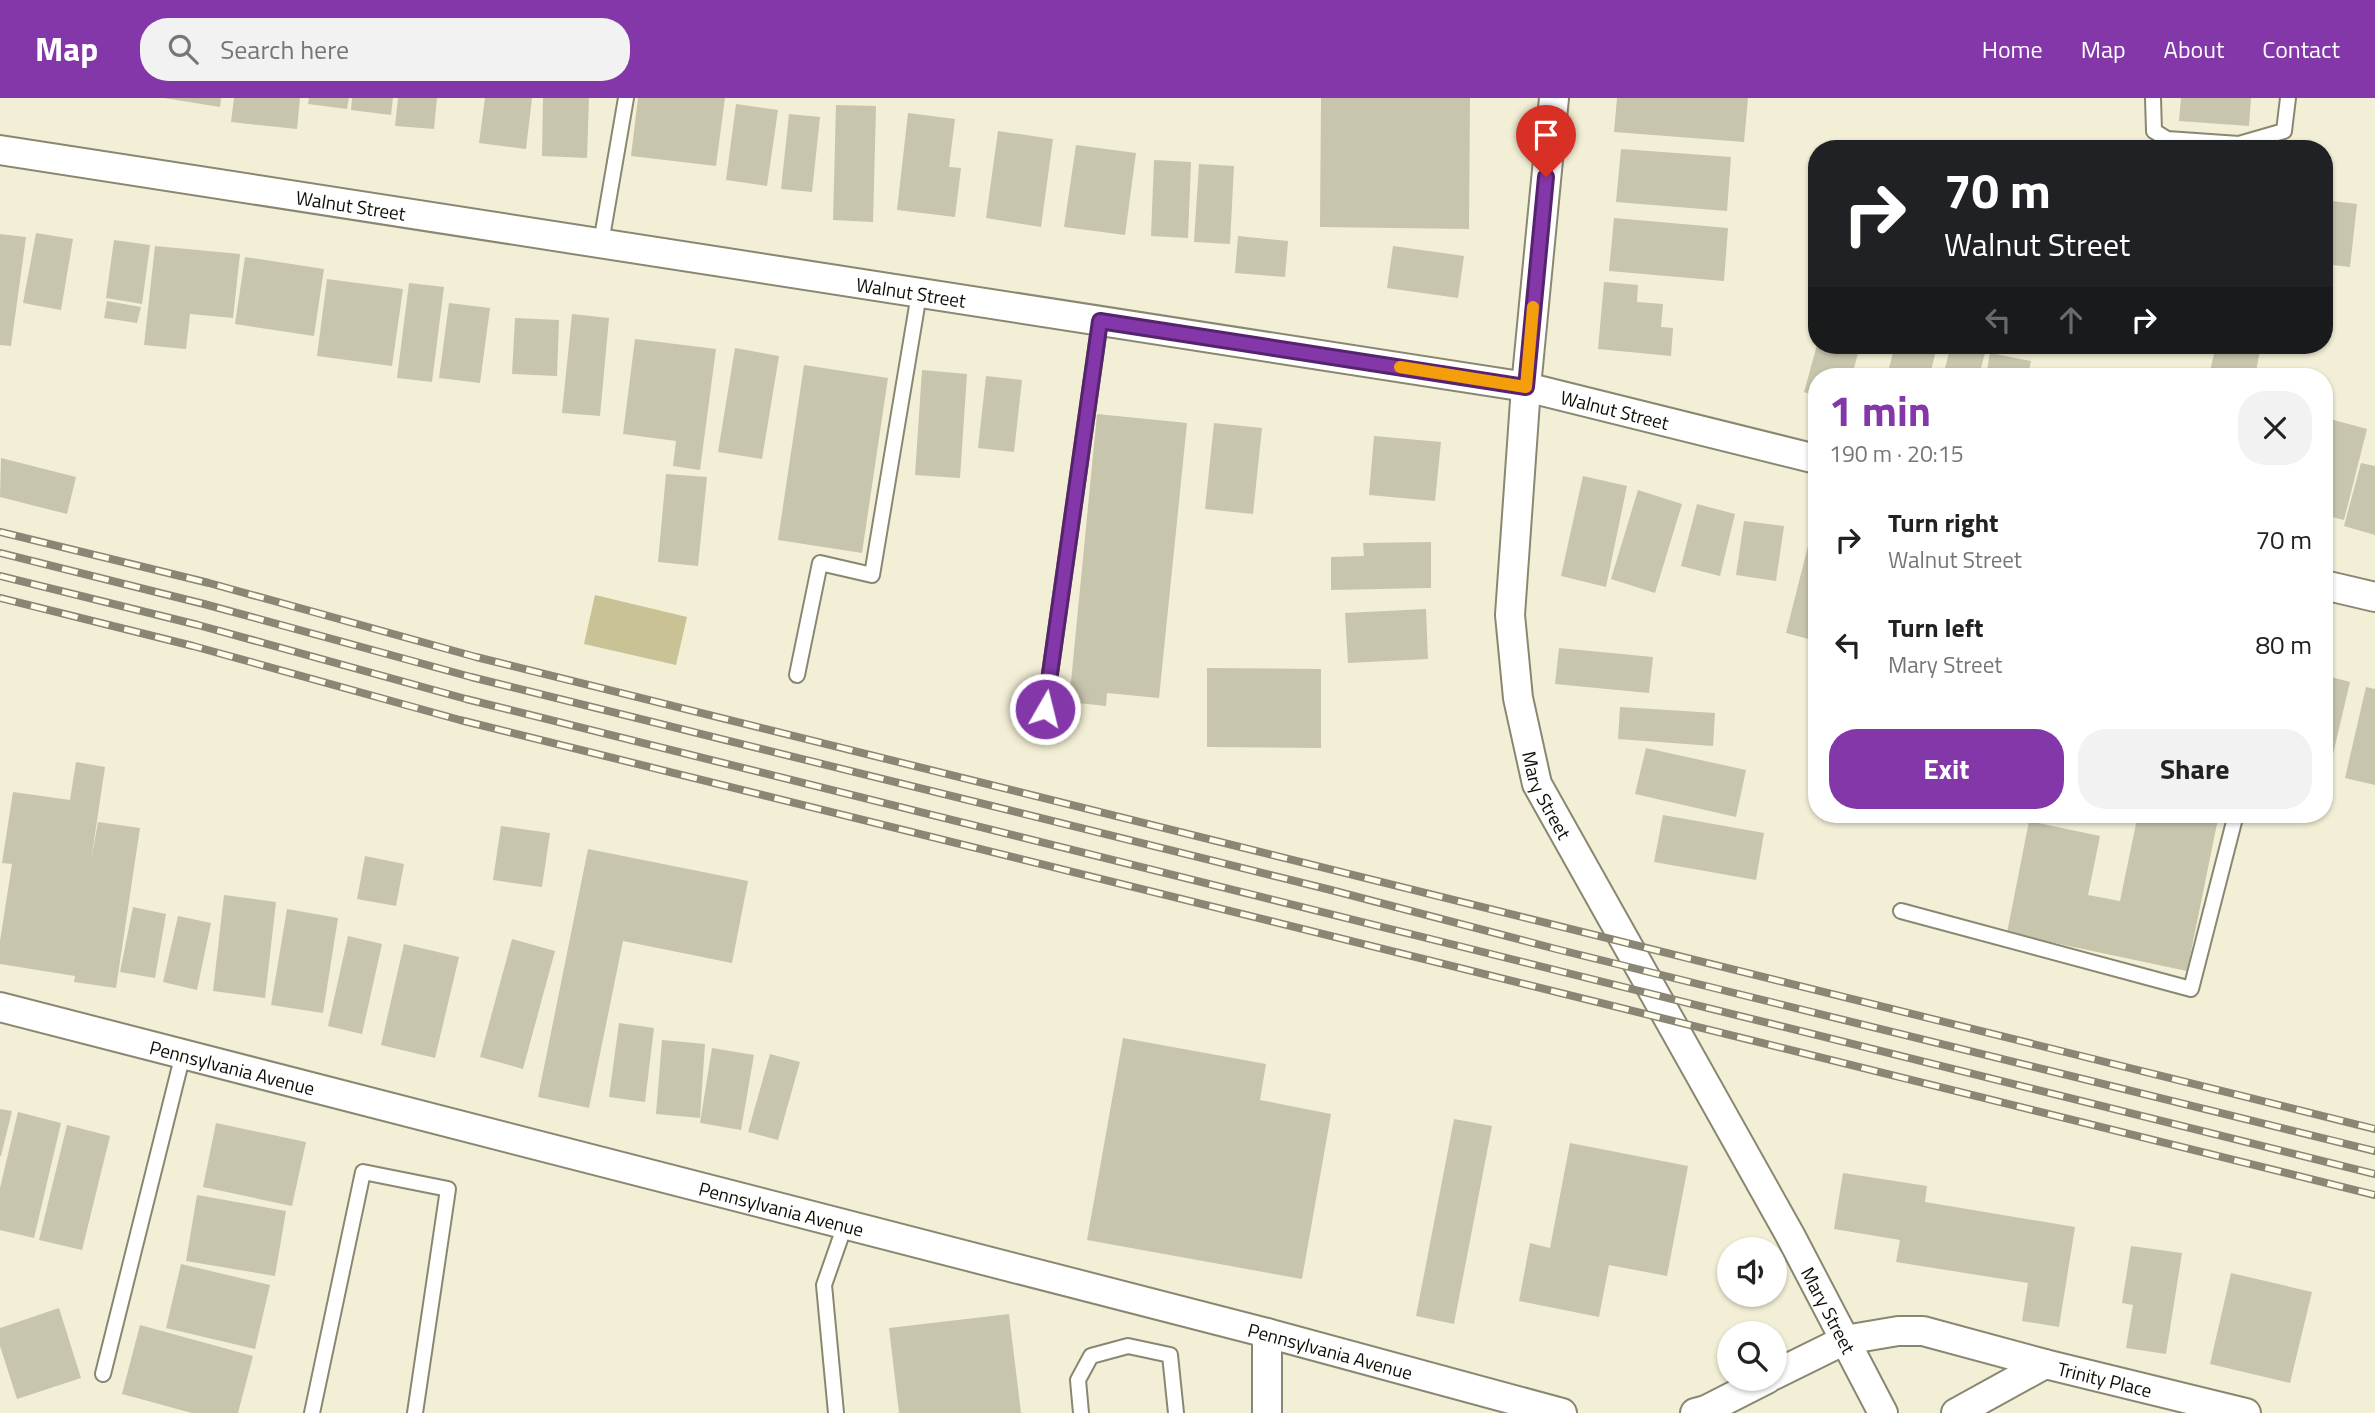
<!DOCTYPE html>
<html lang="en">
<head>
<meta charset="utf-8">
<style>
	:root { --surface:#fff; --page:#f2f2f2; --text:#222; --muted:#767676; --accent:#8337a8 }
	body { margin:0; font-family:"Titillium Web",sans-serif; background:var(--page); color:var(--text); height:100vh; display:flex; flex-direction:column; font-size:26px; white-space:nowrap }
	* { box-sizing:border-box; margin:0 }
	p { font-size:23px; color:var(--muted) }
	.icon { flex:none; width:38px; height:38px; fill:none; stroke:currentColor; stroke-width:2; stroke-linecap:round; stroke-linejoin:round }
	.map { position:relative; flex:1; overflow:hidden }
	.sheet { position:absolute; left:1808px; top:270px; width:525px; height:455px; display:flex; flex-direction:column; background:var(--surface); border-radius:28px; box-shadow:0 2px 5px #0004 }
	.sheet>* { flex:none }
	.guide { position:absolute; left:1808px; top:42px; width:525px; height:214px; border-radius:28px; box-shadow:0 2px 5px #0004; background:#202124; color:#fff; overflow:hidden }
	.fabs { position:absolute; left:1717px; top:1139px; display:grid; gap:14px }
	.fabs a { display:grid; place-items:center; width:70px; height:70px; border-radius:50%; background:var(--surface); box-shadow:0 2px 5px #0004; font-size:35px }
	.pin { position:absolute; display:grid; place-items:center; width:60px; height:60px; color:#fff; margin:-72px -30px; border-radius:50% 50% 50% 0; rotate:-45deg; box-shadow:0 0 7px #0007 }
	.pin .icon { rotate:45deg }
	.me { position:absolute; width:77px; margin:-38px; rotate:8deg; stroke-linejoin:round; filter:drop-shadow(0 0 5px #0008) }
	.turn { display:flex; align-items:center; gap:24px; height:147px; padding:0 21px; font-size:32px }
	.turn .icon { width:91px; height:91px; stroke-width:2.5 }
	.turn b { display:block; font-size:49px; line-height:60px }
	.lanes { display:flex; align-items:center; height:66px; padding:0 21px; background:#0003; justify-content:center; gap:35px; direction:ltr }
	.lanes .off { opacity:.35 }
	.round { display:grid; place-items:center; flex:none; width:74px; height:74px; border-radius:28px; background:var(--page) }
	.head { display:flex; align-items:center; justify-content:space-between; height:119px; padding:0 21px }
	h1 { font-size:42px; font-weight:700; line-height:52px; color:var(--accent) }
	.button { display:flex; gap:14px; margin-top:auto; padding:14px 21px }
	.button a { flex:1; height:80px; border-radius:28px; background:var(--accent); color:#fff; font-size:28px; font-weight:700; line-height:80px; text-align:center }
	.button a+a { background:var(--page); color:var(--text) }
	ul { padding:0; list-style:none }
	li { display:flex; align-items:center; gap:21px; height:105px; padding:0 21px }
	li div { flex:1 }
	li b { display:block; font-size:26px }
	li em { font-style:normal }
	header { display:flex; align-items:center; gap:42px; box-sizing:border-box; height:98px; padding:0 35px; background:var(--accent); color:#fff }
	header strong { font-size:33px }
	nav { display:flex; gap:38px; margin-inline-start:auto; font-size:24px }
	.search { width:490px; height:63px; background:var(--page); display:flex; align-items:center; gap:18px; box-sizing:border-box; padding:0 24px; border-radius:28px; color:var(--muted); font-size:26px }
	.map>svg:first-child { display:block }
	.green { fill:#c8c294 }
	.building { fill:#c8c5ad }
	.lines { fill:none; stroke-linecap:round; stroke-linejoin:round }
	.service-casing { stroke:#8a8770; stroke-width:18 }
	.minor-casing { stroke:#8a8770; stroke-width:32 }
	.service { stroke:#fff; stroke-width:14 }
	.minor { stroke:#fff; stroke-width:28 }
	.rail-casing { stroke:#898675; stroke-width:8 }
	.rail { stroke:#fffce8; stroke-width:5; stroke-dasharray:16; stroke-linecap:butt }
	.route-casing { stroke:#55246d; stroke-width:18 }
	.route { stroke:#8337a8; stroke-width:12 }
	.slow { stroke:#f59e0b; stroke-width:12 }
	.labels { text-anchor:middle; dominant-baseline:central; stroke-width:7; stroke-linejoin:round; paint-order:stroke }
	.street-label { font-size:19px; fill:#0f0e06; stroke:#fffce8 }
</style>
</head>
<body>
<header>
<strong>Map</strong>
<div class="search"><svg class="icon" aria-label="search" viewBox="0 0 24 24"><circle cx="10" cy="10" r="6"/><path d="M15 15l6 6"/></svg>Search here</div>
<nav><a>Home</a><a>Map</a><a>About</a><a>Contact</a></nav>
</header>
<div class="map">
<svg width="2375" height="1315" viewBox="0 0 2375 1315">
	<rect width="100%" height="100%" fill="#f3efd6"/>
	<!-- green -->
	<polygon class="green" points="595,497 687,519 676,567 584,546"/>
	<!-- building -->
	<g class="building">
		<polygon points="164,0 221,0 220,9"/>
		<polygon points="234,0 300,0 297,31 231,24"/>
		<polygon points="309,0 349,0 347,11 308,6"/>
		<polygon points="352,0 393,0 391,17 351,12"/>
		<polygon points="398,0 437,0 434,31 395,28"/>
		<polygon points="485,0 532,0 526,51 479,45"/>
		<polygon points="543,0 589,0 587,60 542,58"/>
		<polygon points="638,0 725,0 716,68 631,58"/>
		<polygon points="1321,0 1470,0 1469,131 1320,129"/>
		<polygon points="1617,0 1748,0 1744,44 1614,34"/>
		<polygon points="2181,0 2251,0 2249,28 2179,23"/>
		<polygon points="736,6 778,12 767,88 726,82"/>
		<polygon points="836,7 876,8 873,124 833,122"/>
		<polygon points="908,15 955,21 949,69 961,70 955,119 897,112"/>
		<polygon points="789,16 820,19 812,94 781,91"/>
		<polygon points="998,33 1053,41 1041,129 986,120"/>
		<polygon points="1076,47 1136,55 1125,137 1064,129"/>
		<polygon points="1621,51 1731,59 1727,113 1616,104"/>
		<polygon points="1154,62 1191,64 1188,140 1151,138"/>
		<polygon points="1199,66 1234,68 1230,146 1194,144"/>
		<polygon points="2324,102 2357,106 2350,169 2324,166"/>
		<polygon points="1614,120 1728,130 1724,183 1609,173"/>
		<polygon points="36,135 73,141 61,212 23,205"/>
		<polygon points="0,136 26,139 11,248 0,247"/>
		<polygon points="1238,138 1288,143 1285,179 1235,175"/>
		<polygon points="114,142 150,147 142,206 106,200"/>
		<polygon points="155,148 240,156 233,220 190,216 186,251 144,247"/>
		<polygon points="1393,148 1464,158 1458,200 1387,190"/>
		<polygon points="245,159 324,171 314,238 235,226"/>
		<polygon points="327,181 403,191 392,268 317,258"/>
		<polygon points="1604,184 1638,187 1637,204 1663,206 1661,229 1673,230 1671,258 1598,251"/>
		<polygon points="409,185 444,189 432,284 397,280"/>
		<polygon points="107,203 141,209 137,225 104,220"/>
		<polygon points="449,205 490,210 480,285 439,280"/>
		<polygon points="572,216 609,220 600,318 562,315"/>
		<polygon points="515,220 559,222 557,278 512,276"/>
		<polygon points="635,241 716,251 700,372 673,368 676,343 623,336"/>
		<polygon points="1817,247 1860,247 1852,278 1816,278 1816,298 1804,294"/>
		<polygon points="1895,247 1937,247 1930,278 1887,278"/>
		<polygon points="1951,247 1987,247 1979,278 1943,278"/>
		<polygon points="2216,247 2230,247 2260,253 2255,278 2209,278"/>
		<polygon points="735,250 779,258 762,361 718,354"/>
		<polygon points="1990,255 2031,263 2028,278 1986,278"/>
		<polygon points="804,267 888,280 862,455 778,442"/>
		<polygon points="2150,270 2177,277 2177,278 2148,278"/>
		<polygon points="922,272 967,276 960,380 915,377"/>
		<polygon points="986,278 1022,282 1014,354 978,350"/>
		<polygon points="1097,316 1187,325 1159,600 1107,595 1106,608 1069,604"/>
		<polygon points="2330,321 2367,331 2344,422 2324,417 2324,344"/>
		<polygon points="1214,325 1262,330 1253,416 1205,411"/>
		<polygon points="1374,338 1441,344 1435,403 1369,397"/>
		<polygon points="1,360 76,379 67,416 0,399"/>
		<polygon points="2361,365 2375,368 2375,437 2344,428"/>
		<polygon points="666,376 707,379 698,468 658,464"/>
		<polygon points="1583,378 1627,388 1606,489 1561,478"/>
		<polygon points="1638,392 1682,406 1655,495 1611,481"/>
		<polygon points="1697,406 1735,416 1720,478 1681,468"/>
		<polygon points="1744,423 1784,428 1776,483 1736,477"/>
		<polygon points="1431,444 1431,490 1331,492 1331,459 1364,458 1363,445"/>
		<polygon points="1809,444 1816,446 1816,543 1786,535"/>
		<polygon points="1426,511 1428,561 1348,565 1345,515"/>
		<polygon points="1559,550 1653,559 1649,595 1555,586"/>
		<polygon points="1207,570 1321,571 1321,650 1207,649"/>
		<polygon points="2324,577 2350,584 2330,669 2324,668"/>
		<polygon points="2366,589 2375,591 2375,687 2345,680"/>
		<polygon points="1620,609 1715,615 1713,648 1618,641"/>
		<polygon points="1646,650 1746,672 1736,719 1635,696"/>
		<polygon points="76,664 105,669 91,763 98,724 140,730 116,890 74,884 75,878 0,866 0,843 12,766 2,765 13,694 70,702"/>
		<polygon points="2138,716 2219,716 2187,873 2007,835 2029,723 2100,738 2088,797 2120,803"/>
		<polygon points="1663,717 1764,735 1756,782 1654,764"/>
		<polygon points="501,728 550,735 542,789 493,782"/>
		<polygon points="588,751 748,783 732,865 623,843 589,1010 538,999"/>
		<polygon points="365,758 404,766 396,808 357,801"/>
		<polygon points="224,797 276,804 265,900 213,893"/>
		<polygon points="133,809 166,816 155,880 120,874"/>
		<polygon points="287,811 338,820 323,915 271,907"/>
		<polygon points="178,818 211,825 197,892 163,884"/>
		<polygon points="348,838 382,846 362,936 328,928"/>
		<polygon points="512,841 555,853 523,971 480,959"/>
		<polygon points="404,846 459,859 435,960 381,947"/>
		<polygon points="619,925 654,930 645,1004 609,999"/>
		<polygon points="1123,940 1266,966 1260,1002 1331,1016 1302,1181 1087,1142"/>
		<polygon points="662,942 705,946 700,1020 656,1016"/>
		<polygon points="712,950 754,957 741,1032 700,1025"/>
		<polygon points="770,956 800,964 778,1042 748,1034"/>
		<polygon points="0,1011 12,1013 1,1058 0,1058"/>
		<polygon points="18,1014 61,1025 34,1140 0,1132 0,1090"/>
		<polygon points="1454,1021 1492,1028 1454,1226 1416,1218"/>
		<polygon points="216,1025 306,1044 292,1108 203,1089"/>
		<polygon points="67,1027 110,1038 82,1152 39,1142"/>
		<polygon points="1570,1045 1688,1068 1667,1178 1609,1167 1599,1219 1519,1203 1530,1145 1550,1150"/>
		<polygon points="1843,1075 1927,1088 1925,1104 2075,1129 2059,1229 2022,1223 2028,1185 1896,1164 1900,1142 1834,1131"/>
		<polygon points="197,1097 286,1113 275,1178 186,1163"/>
		<polygon points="2131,1148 2182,1155 2166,1256 2126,1250 2133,1207 2122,1205"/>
		<polygon points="181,1166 270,1187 255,1251 166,1230"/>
		<polygon points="2231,1175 2312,1194 2290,1285 2210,1266"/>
		<polygon points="59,1210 81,1280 17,1301 0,1248 0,1230"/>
		<polygon points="1009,1216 1021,1315 899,1315 889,1230"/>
		<polygon points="140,1227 253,1258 238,1315 192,1315 122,1296"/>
	</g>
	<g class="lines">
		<defs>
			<g id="service">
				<polyline points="2153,0 2154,33 2167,41 2239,46 2284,33 2288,0"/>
				<polyline points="601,145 626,0"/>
				<polyline points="797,577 820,465 872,477 919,196"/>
				<polyline points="1045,611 1100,223"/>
				<polyline points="1901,813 2191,891 2236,716"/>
				<polyline points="103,1276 183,956"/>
				<polyline points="312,1315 363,1074 448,1091 415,1315"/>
				<polyline points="836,1315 824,1187 845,1127"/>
				<polyline points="1081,1315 1078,1282 1091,1258 1128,1248 1170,1257 1176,1315"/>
			</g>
			<g id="minor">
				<path id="s1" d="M1554,0L1526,289L1510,517L1518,600L1537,686L1790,1137L1883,1315"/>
				<path id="s2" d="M0,52L1526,289L1816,361"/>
				<polyline points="2324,487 2375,499"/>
				<path id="s3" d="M0,909L1267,1235L1562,1315"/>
				<polyline points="1267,1235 1267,1315"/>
				<path id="s4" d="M1774,1277L1845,1242L1898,1233H1923L2045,1266L2246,1315"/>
				<polyline points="1695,1315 1706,1312 1767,1281"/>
				<polyline points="1956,1315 2045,1266"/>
			</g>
		</defs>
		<!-- service casing -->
		<use href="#service" class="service-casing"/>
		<!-- minor casing -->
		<use href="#minor" class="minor-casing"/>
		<!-- service -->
		<use href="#service" class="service"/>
		<!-- minor -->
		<use href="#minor" class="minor"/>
		<defs>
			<g id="rail">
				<polyline points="0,434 209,485 476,559 2375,1031"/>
				<polyline points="0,455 204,506 471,579 1331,792 1556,851 2375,1053"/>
				<polyline points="0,478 198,527 466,601 2375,1076"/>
				<polyline points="0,500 193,548 460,622 2375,1097"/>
			</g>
		</defs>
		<!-- rail casing -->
		<use href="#rail" class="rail-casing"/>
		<!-- rail -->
		<use href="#rail" class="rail"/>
	</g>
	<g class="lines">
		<defs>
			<polyline id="route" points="1045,611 1100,223 1526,289 1546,79"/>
		</defs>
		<!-- route casing -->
		<use href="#route" class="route-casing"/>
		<!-- route -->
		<use href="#route" class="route"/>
		<!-- slow -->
		<polyline class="slow" points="1400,269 1526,289 1533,209"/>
	</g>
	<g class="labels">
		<!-- street labels -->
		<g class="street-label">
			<text stroke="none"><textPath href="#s2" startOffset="355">Walnut Street</textPath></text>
			<text stroke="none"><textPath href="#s2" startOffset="922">Walnut Street</textPath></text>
			<text stroke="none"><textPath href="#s2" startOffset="1636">Walnut Street</textPath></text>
			<text stroke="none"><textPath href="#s1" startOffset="704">Mary Street</textPath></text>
			<text stroke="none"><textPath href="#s3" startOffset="240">Pennsylvania Avenue</textPath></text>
			<text stroke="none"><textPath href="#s3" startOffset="807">Pennsylvania Avenue</textPath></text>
			<text stroke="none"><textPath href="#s1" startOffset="1292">Mary Street</textPath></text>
			<text stroke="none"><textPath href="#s3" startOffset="1374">Pennsylvania Avenue</textPath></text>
			<text stroke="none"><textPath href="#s4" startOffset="346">Trinity Place</textPath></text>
		</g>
	</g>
</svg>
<div class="fabs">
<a><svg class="icon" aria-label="sound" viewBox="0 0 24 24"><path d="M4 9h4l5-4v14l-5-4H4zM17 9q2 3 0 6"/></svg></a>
<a><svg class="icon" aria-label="search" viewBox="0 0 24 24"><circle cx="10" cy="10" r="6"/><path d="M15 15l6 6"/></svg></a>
</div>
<div class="pin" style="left:1546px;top:79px;background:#d93025"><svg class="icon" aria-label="arrive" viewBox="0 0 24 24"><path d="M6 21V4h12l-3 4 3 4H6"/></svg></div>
<svg class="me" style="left:1045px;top:611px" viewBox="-20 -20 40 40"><circle r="17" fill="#8337a8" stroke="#fff" stroke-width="3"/><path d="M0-11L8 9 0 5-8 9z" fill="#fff"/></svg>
<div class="guide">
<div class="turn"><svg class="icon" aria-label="right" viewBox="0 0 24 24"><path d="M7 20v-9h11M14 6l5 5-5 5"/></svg><div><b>70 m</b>Walnut Street</div></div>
<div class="lanes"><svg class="icon off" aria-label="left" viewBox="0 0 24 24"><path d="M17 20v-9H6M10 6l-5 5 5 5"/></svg><svg class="icon off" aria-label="ahead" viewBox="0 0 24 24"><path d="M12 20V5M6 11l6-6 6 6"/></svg><svg class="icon" aria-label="right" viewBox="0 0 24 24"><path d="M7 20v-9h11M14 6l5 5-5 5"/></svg></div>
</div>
<section class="sheet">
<div class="head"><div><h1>1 min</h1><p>190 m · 20:15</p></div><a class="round"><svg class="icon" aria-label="close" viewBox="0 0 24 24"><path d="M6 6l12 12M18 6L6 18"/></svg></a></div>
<ul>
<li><svg class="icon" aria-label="right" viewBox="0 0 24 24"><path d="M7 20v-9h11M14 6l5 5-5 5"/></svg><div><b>Turn right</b><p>Walnut Street</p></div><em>70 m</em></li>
<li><svg class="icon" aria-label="left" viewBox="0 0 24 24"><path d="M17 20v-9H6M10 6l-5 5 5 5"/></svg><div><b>Turn left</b><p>Mary Street</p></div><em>80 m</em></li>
</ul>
<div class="button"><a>Exit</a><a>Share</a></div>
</section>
</div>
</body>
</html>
